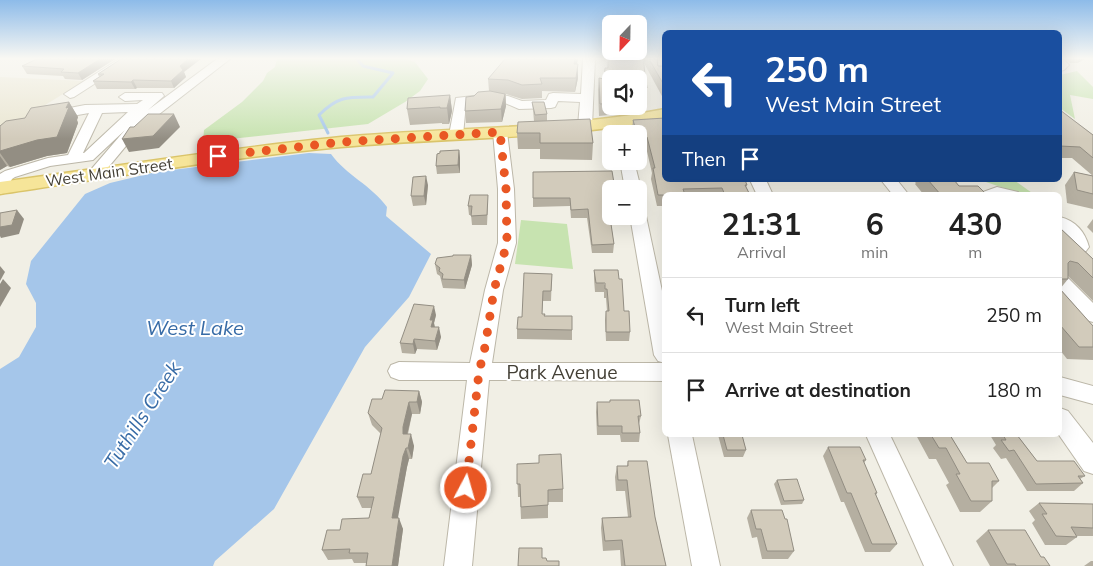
<!DOCTYPE html>
<html lang="en">
<head>
<meta charset="utf-8">
<style>
	:root { --surface:#fff; --page:#f6f6f6; --text:#222; --muted:#767676; --line:#e0e0e0 }
	body { margin:0; font-family:Mulish,sans-serif; background:var(--page); color:var(--text); height:100vh; display:flex; flex-direction:column; font-size:19px; white-space:nowrap }
	* { box-sizing:border-box; margin:0 }
	p { font-size:16px; color:var(--muted) }
	.icon { flex:none; width:28px; height:28px; fill:none; stroke:currentColor; stroke-width:2; stroke-linecap:round; stroke-linejoin:round }
	.map { position:relative; flex:1; overflow:hidden }
	.panel { position:absolute; left:662px; top:192px; width:400px; height:245px; display:flex; flex-direction:column; background:var(--surface); border-radius:8px; box-shadow:0 5px 20px #0002 }
	.panel>* { flex:none }
	.hud { position:absolute; left:662px; top:30px; width:400px; height:152px; border-radius:8px; box-shadow:0 5px 20px #0002; background:#1a4fa0; color:#fff; overflow:hidden }
	.needle { width:32px; rotate:202deg }
	.fabs { position:absolute; left:602px; top:15px; display:grid; gap:10px }
	.fabs a { display:grid; place-items:center; width:45px; height:45px; border-radius:8px; background:var(--surface); box-shadow:0 5px 20px #0002; font-size:25px }
	.pin { position:absolute; display:grid; place-items:center; width:42px; height:42px; color:#fff; margin:-21px; border-radius:10px; box-shadow:0 2px 8px #0006 }
	.me { position:absolute; width:55px; margin:-28px; rotate:6deg; stroke-linejoin:round; filter:drop-shadow(0 0 4px #0008) }
	.turn { display:flex; align-items:center; gap:18px; height:105px; padding:0 20px; font-size:22px }
	.turn .icon { width:65px; height:65px; stroke-width:2.5 }
	.turn b { display:block; font-size:35px; line-height:42px }
	.then { display:flex; align-items:center; height:48px; padding:0 20px; background:#0003; gap:10px; font-size:19px }
	.eta { display:flex; justify-content:space-evenly; align-items:center; height:85px; text-align:center }
	.eta b { font-size:30px; font-weight:700; line-height:35px }
	ul { padding:0; list-style:none }
	li { display:flex; align-items:center; gap:15px; height:75px; padding:0 20px; border-top:1px solid var(--line) }
	li div { flex:1 }
	li b { display:block; font-size:19px }
	li em { font-style:normal }
	.map>svg:first-child { display:block }
	.education { fill:#e9e5d0 }
	.green { fill:#c7e3b0 }
	.water { fill:#a5c6ea }
	.lines { fill:none; stroke-linecap:round; stroke-linejoin:round }
	.stream { stroke:#a5c6ea; stroke-width:3 }
	.minor-casing { stroke:#bcb7a8; stroke-width:2 }
	.major-casing { stroke:#dac46a; stroke-width:3 }
	.minor { fill:#fff; fill-rule:evenodd }
	.major { fill:#f6e599; fill-rule:evenodd }
	.wall { fill:#b5afa1 }
	.shaded-wall { fill:#938e83 }
	.building { fill:#d2cbbb; stroke:#938e83 }
	.route { stroke:#e95724; stroke-width:9; stroke-dasharray:0 16.2 }
	.labels { text-anchor:middle; dominant-baseline:central; stroke-width:4; stroke-linejoin:round; paint-order:stroke }
	.far-street-label { font-size:16px; fill:#433f35; stroke:#fff }
	.street-label { font-size:19px; fill:#433f35; stroke:#fff }
	.water-label { font-size:20px; font-style:italic; fill:#376ba6; stroke:#fff }
</style>
</head>
<body>
<div class="map">
<svg width="1093" height="566" viewBox="0 0 1093 566">
	<rect width="100%" height="100%" fill="#f1efe5"/>
	<!-- education -->
	<polygon class="education" points="0,77 84,81 0,133"/>
	<!-- green -->
	<g class="green">
		<polygon points="277,59 406,59 415,62 428,79 420,91 405,102 368,124 203,142 204,130 242,102 263,81 267,73 275,67"/>
		<polygon points="1077,71 1093,87 1093,99 1070,95 1075,119 1060,108 1060,75"/>
		<polygon points="980,180 1014,180 1035,195 1025,195"/>
		<polygon points="521,220 567,224 573,269 515,264"/>
	</g>
	<!-- water -->
	<path class="water" d="M309,153L331,154C346,175 371,185 387,207L386,216L431,254L409,297L365,347L274,509L215,561L213,566H0V369L19,357L36,327V303L26,284L31,261L85,194L110,183L156,172Z"/>
	<g class="lines">
		<!-- stream -->
		<path class="stream" d="M328,133L319,115C338,96 347,97 373,97L393,73L363,66L357,59"/>
		<defs>
			<g id="minor">
				<polygon points="119,59 133,59 74,97 70,98 64,94"/>
				<path d="M217,59H230L140,129L101,176H91L88,173L125,130L93,160L50,166L15,177L12,179L5,192L0,194V174L5,171L48,158L68,155L89,113L49,120L44,119L42,116L44,113L85,105L137,104L143,100L125,101L119,97L125,93H162L164,96L148,110ZM128,112L84,153H83L102,113Z"/>
				<polygon points="583,59 595,59 592,126 590,129 585,130 578,126 580,102 558,101 555,107 551,108 519,109 505,103 491,101 466,103 463,135 461,138 456,139 449,135 456,98 491,94 508,96 522,101 546,100 549,94 553,93 581,94"/>
				<polygon points="1060,59 1064,60 1069,65 1064,70 1060,71"/>
				<polygon points="619,119 626,123 628,134 614,134 612,123"/>
				<polygon points="500,128 507,132 514,189 516,243 503,290 492,363 665,363 665,381 489,380 472,566 444,566 467,380 399,380 391,377 388,371 391,365 399,362 470,363 485,290 498,243 498,189 493,132"/>
				<polygon points="620,161 634,161 641,189 639,192 639,189 625,189"/>
				<polygon points="750,180 766,180 773,195 757,195"/>
				<polygon points="881,180 897,180 909,195 893,195"/>
				<polygon points="997,187 1018,192 1020,195 981,195 983,192"/>
				<polygon points="639,211 644,213 646,216 665,305 665,363 658,361 654,355 630,216 639,216"/>
				<path d="M1060,217C1076,221 1085,232 1089,247L1086,251L1080,253L1074,251L1069,237L1060,230Z"/>
				<polygon points="1060,275 1067,277 1093,303 1093,322 1086,320 1060,292"/>
				<polygon points="1060,377 1093,386 1093,404 1060,395"/>
				<polygon points="1060,408 1068,411 1093,443 1093,474 1084,471 1059,435"/>
				<polygon points="668,435 692,435 720,566 692,566"/>
				<polygon points="866,435 890,435 953,566 924,566"/>
			</g>
			<path id="major" d="M665,109V119C559,140 449,137 341,147C227,158 113,177 0,194V182C113,167 227,148 341,137C449,127 559,130 665,109Z"/>
		</defs>
		<!-- minor casing -->
		<use href="#minor" class="minor-casing"/>
		<!-- major casing -->
		<use href="#major" class="major-casing"/>
		<!-- minor -->
		<use href="#minor" class="minor"/>
		<!-- major -->
		<use href="#major" class="major"/>
	</g>
	<!-- wall -->
	<g class="wall">
		<polygon points="115,59 82,80 65,79 63,76 27,74 22,66"/>
		<polygon points="578,59 577,64 578,64 578,78 575,92 542,91 542,98 522,99 506,94 506,106 502,122 466,123 465,111 489,91 488,79"/>
		<polygon points="608,59 657,59 658,66 665,66 665,98 663,98 644,63 647,88 645,100 639,99 639,79 611,79 611,106 627,106 626,113 599,116 598,90 599,78 604,79 608,68"/>
		<polygon points="1066,59 1085,59 1077,63 1070,63"/>
		<polygon points="184,72 186,77 174,88 137,88 135,89 97,89 93,81 99,77 98,74"/>
		<polygon points="450,95 452,111 449,124 442,124 442,123 410,125 407,109"/>
		<polygon points="69,102 78,117 77,120 78,123 67,153 47,156 10,167 7,166 0,170 0,126 25,118"/>
		<polygon points="532,102 547,114 547,121 593,143 592,160 540,159 540,149 518,149 517,133 534,121 533,110"/>
		<polygon points="1060,110 1093,135 1093,176 1072,158 1060,158"/>
		<polygon points="665,118 665,180 747,185 746,187 750,195 665,195 665,206 657,206 651,179 652,173 646,147 639,147 639,134 633,134 632,130 633,120"/>
		<polygon points="459,150 460,158 460,173 437,174 436,166"/>
		<polygon points="533,172 611,189 611,212 609,212 614,244 613,253 592,253 587,218 571,218 570,206 533,207"/>
		<polygon points="1074,172 1093,176 1093,209 1067,203 1065,185"/>
		<polygon points="784,180 809,180 808,182 785,182"/>
		<polygon points="829,180 871,180 870,182 830,182"/>
		<polygon points="913,180 954,180 959,186 986,194 1025,195 924,195 915,184 916,183"/>
		<polygon points="428,185 426,205 413,206 411,196"/>
		<polygon points="488,204 487,225 472,225 471,215 469,215 468,206"/>
		<polygon points="1093,219 1093,233 1087,227"/>
		<polygon points="1060,228 1093,259 1093,301 1068,276 1068,279 1060,289"/>
		<polygon points="471,255 472,265 465,289 443,288 440,276 437,274 435,264"/>
		<polygon points="594,270 624,311 630,332 629,341 606,341 605,320 606,311 607,311 606,298 604,298 604,292 595,292 594,279"/>
		<polygon points="552,274 551,301 543,301 542,314 545,316 572,330 572,340 517,339 517,329 522,317"/>
		<polygon points="1060,289 1093,326 1093,360 1067,359 1060,350"/>
		<polygon points="436,315 434,323 435,327 441,337 437,350 417,349 415,354 402,353 400,343"/>
		<polygon points="419,391 422,402 420,414 412,414 408,434 414,446 412,459 409,459 407,467 397,518 403,529 398,566 366,566 366,563 354,563 352,559 328,560 322,550 340,530 369,518 372,508 362,508 357,497 371,474 381,434 372,425 368,413 382,399"/>
		<polygon points="610,400 641,416 639,424 640,433 639,442 621,442 620,435 597,435 596,412 597,402 610,402"/>
		<polygon points="718,435 743,435 742,435 746,450 743,457 724,457"/>
		<polygon points="916,435 950,435 967,463 999,481 992,488 992,501 980,512 960,512 946,485 949,483 936,459 929,459"/>
		<polygon points="990,435 1017,435 1037,461 1085,476 1080,479 1083,483 1074,491 1027,491 1006,458 1001,459 993,448 996,445"/>
		<polygon points="828,447 866,460 864,463 877,493 876,495 897,544 890,552 865,552 844,502 841,502 823,456"/>
		<polygon points="628,461 655,517 666,566 621,566 620,550 603,551 601,528 602,518 628,517 625,491 616,491 615,477 617,466 627,466"/>
		<polygon points="517,464 563,489 563,502 548,502 548,518 521,519 520,497 518,497"/>
		<polygon points="777,480 804,500 802,504 781,505 774,484"/>
		<polygon points="1039,503 1093,504 1093,536 1076,536 1077,537 1066,545 1045,545 1032,523 1035,520 1029,511"/>
		<polygon points="751,510 785,519 794,551 788,559 762,559 757,537 752,538 747,518"/>
		<polygon points="988,530 1041,557 1050,566 990,566 976,541"/>
		<polygon points="1091,561 1093,561 1093,566 1084,566"/>
	</g>
	<!-- shaded-wall -->
	<g class="shaded-wall">
		<polygon points="100,59 115,59 82,80 78,73"/>
		<polygon points="188,59 201,59 184,72 186,77 174,88 171,81 180,66"/>
		<polygon points="575,59 578,59 573,77 574,64"/>
		<polygon points="1079,59 1085,59 1077,63"/>
		<polygon points="578,64 578,78 575,92 576,78"/>
		<polygon points="133,80 137,88 135,89 131,82"/>
		<polygon points="505,94 506,106 502,122 501,109"/>
		<polygon points="450,95 452,111 449,124 447,108"/>
		<polygon points="69,102 78,117 77,120 78,123 67,153 47,156 10,167 0,153 0,151 66,108"/>
		<polygon points="174,114 180,127 159,148 129,152 122,139"/>
		<polygon points="459,150 460,158 460,173 458,165"/>
		<polygon points="0,156 7,166 0,170"/>
		<polygon points="426,176 428,185 426,205 424,196"/>
		<polygon points="17,210 24,219 19,234 1,238 0,236 0,227"/>
		<polygon points="471,255 472,265 465,289 464,280"/>
		<polygon points="0,266 5,272 0,281"/>
		<polygon points="3,279 11,288 0,307 0,284"/>
		<polygon points="434,306 436,315 434,323 435,330 433,336 430,320"/>
		<polygon points="439,327 441,337 437,350 435,341"/>
		<polygon points="414,339 417,349 415,354 413,344"/>
		<polygon points="419,391 422,402 420,414 417,402"/>
		<polygon points="409,402 412,414 406,439 403,434 403,427"/>
		<polygon points="411,434 414,446 412,459 408,448"/>
		<polygon points="406,448 409,459 407,467 396,529 392,518 403,456"/>
		<polygon points="399,518 403,529 398,566 392,566"/>
	</g>
	<!-- building -->
	<g class="building">
		<polygon points="37,59 100,59 78,73 61,72 64,69 22,66"/>
		<polygon points="121,59 188,59 180,66 183,70 171,81 133,80 131,82 93,81 104,74 98,74"/>
		<polygon points="505,59 575,59 574,64 578,64 576,78 540,78 542,84 522,85 508,80 488,79"/>
		<polygon points="608,59 643,59 647,88 639,88 639,79 611,79 611,103 600,104 599,78 604,79 605,68 608,68"/>
		<polygon points="649,59 657,59 658,66 665,66 665,87"/>
		<polygon points="490,91 505,94 501,109 465,111 466,97 474,96 478,92"/>
		<polygon points="450,95 447,108 440,108 440,107 407,109 408,98"/>
		<polygon points="69,102 66,108 69,107 57,137 37,140 0,151 0,126 6,121 25,118 31,108"/>
		<polygon points="532,102 544,102 547,114 535,115"/>
		<polygon points="1060,110 1093,135 1093,158 1080,147 1060,146"/>
		<polygon points="148,114 174,114 153,136 122,139 130,127 134,127"/>
		<polygon points="665,118 665,180 745,180 747,185 745,185 750,195 725,195 722,188 683,189 685,195 658,195 653,168 655,168 647,137 639,137 639,134 637,134 633,120"/>
		<polygon points="590,119 593,143 540,143 540,133 517,133 518,122"/>
		<polygon points="459,150 458,165 436,166 437,154 440,153 440,151"/>
		<polygon points="612,171 615,189 611,189 611,204 608,204 614,244 592,245 588,209 571,210 570,198 533,198 533,172"/>
		<polygon points="1074,172 1093,176 1093,194 1077,190"/>
		<polygon points="426,176 424,196 411,196 413,177"/>
		<polygon points="928,180 954,180 959,186 978,186 986,194 1024,194 1025,195 941,195"/>
		<polygon points="470,195 488,195 487,215 471,216 472,206 468,206"/>
		<polygon points="17,210 12,225 0,227 0,213"/>
		<polygon points="1060,228 1093,259 1093,278 1078,263 1070,261 1068,263 1068,279 1060,279"/>
		<polygon points="453,255 471,255 464,280 442,279 443,274 439,271 440,268 435,264 437,258 453,256"/>
		<polygon points="594,270 618,270 619,279 622,279 624,311 629,311 630,332 606,332 606,311 609,311 607,289 605,289 605,283 596,283"/>
		<polygon points="524,273 552,274 551,291 543,291 542,314 545,314 544,316 572,316 572,330 517,329 518,317 522,317"/>
		<polygon points="1060,289 1093,326 1093,347 1079,347 1060,325"/>
		<polygon points="414,304 434,306 430,320 433,320 431,327 439,327 435,341 414,339 413,344 400,343"/>
		<polygon points="385,390 419,391 417,402 409,402 403,427 403,434 411,434 408,448 406,448 403,456 392,518 399,518 392,566 366,566 368,553 349,553 350,549 322,550 327,530 340,530 342,519 369,518 374,497 357,497 363,474 371,474 382,428 368,413 372,399 382,399"/>
		<polygon points="610,400 639,400 641,416 638,416 640,433 622,433 622,426 598,426 597,402 610,402"/>
		<polygon points="723,435 742,435 746,450 727,450"/>
		<polygon points="931,435 950,435 967,463 989,463 999,481 992,481 992,501 971,501 956,474 960,474 946,448 939,448"/>
		<polygon points="1003,435 1017,435 1037,461 1074,461 1085,476 1078,476 1083,483 1036,484 1014,450 1009,451 1001,440 1006,440"/>
		<polygon points="828,447 860,447 866,460 863,460 877,493 875,493 897,544 872,544 851,493 847,493"/>
		<polygon points="561,454 563,489 548,490 548,505 521,507 520,484 517,484 517,464 539,463 539,455"/>
		<polygon points="628,461 647,461 655,517 666,566 625,566 622,540 605,541 602,518 631,517 627,480 618,480 617,466 628,466"/>
		<polygon points="797,479 804,500 784,501 777,480"/>
		<polygon points="1039,503 1093,504 1093,528 1071,527 1077,537 1056,536 1042,514 1047,514"/>
		<polygon points="751,510 782,510 785,519 787,519 794,551 767,551 761,529 756,529"/>
		<polygon points="988,530 1025,530 1041,557 1044,557 1050,566 1016,566 1015,564 1007,564"/>
		<polygon points="519,548 542,548 542,558 546,558 547,561 559,561 559,566 518,566"/>
	</g>
	<!-- sky -->
	<linearGradient id="sky" x2="0" y2="1"><stop stop-color="#8dbbe9"/><stop offset="0.42" stop-color="#f9f8f3"/><stop offset="1" stop-color="#f9f8f3" stop-opacity="0"/></linearGradient>
	<rect width="1093" height="139" fill="url(#sky)"/>
	<g class="lines">
		<!-- route -->
		<polyline class="route" points="218,156 342,142 500,132 506,189 507,243 494,290 485,347 479,372 466,488"/>
	</g>
	<g class="labels">
		<!-- far-street labels -->
		<g class="far-street-label">
			<text transform="translate(109 172) rotate(-8)">West Main Street</text>
		</g>
		<!-- street labels -->
		<g class="street-label">
			<text x="562" y="372">Park Avenue</text>
		</g>
		<!-- water labels -->
		<g class="water-label">
			<text x="195" y="327">West Lake</text>
			<text transform="translate(142 415) rotate(-57)">Tuthills Creek</text>
		</g>
	</g>
</svg>
<div class="fabs">
<a><svg class="needle" viewBox="-14 -14 28 28"><path d="M0-13l5 13h-10z" fill="#e53935"/><path d="M0 13l5-13h-10z" fill="#767676"/></svg></a>
<a><svg class="icon" aria-label="sound" viewBox="0 0 24 24"><path d="M4 9h4l5-4v14l-5-4H4zM17 9q2 3 0 6"/></svg></a>
<a>+</a>
<a>−</a>
</div>
<div class="pin" style="left:218px;top:156px;background:#d93025"><svg class="icon" aria-label="arrive" viewBox="0 0 24 24"><path d="M6 21V4h12l-3 4 3 4H6"/></svg></div>
<svg class="me" style="left:466px;top:488px" viewBox="-20 -20 40 40"><circle r="17" fill="#e95724" stroke="#fff" stroke-width="3"/><path d="M0-11L8 9 0 5-8 9z" fill="#fff"/></svg>
<div class="hud">
<div class="turn"><svg class="icon" aria-label="left" viewBox="0 0 24 24"><path d="M17 20v-9H6M10 6l-5 5 5 5"/></svg><div><b>250 m</b>West Main Street</div></div>
<div class="then">Then<svg class="icon" aria-label="arrive" viewBox="0 0 24 24"><path d="M6 21V4h12l-3 4 3 4H6"/></svg></div>
</div>
<section class="panel">
<div class="eta">
<div><b>21:31</b><p>Arrival</p></div>
<div><b>6</b><p>min</p></div>
<div><b>430</b><p>m</p></div>
</div>
<ul>
<li><svg class="icon" aria-label="left" viewBox="0 0 24 24"><path d="M17 20v-9H6M10 6l-5 5 5 5"/></svg><div><b>Turn left</b><p>West Main Street</p></div><em>250 m</em></li>
<li><svg class="icon" aria-label="arrive" viewBox="0 0 24 24"><path d="M6 21V4h12l-3 4 3 4H6"/></svg><div><b>Arrive at destination</b></div><em>180 m</em></li>
</ul>
</section>
</div>
</body>
</html>
